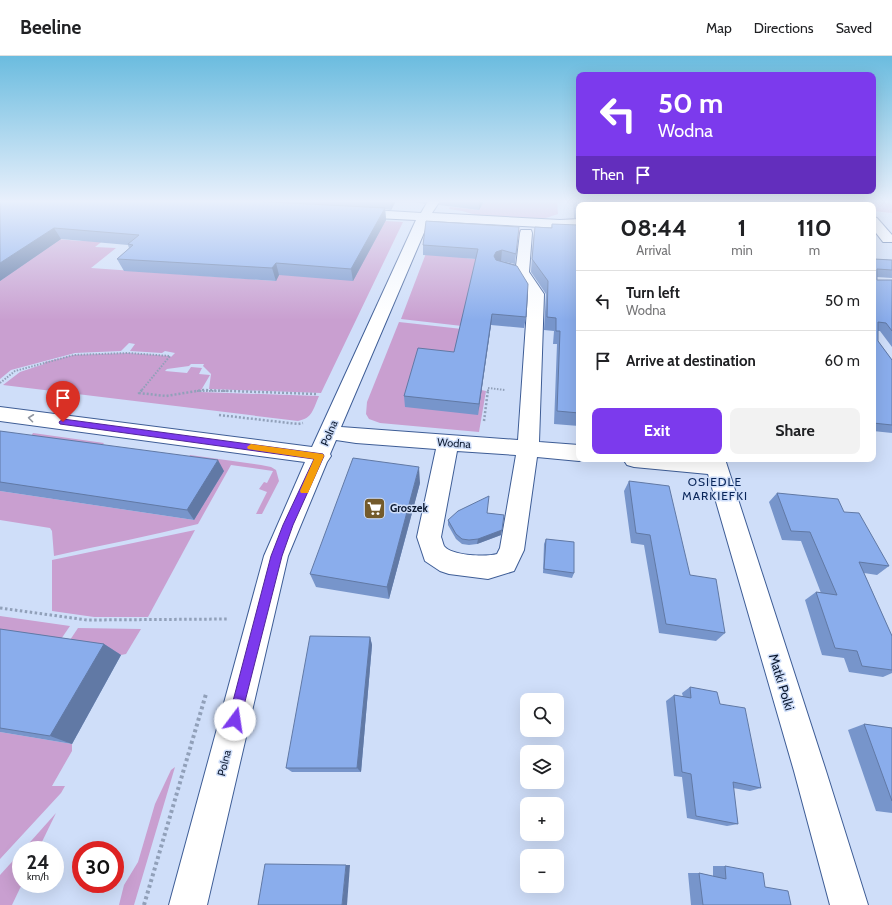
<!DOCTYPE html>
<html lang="en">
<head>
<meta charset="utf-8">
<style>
	:root { --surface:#fff; --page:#f2f2f2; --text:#202124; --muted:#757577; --line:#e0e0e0; --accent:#7c3aed }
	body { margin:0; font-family:Cabin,sans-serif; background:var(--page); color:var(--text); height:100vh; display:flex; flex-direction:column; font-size:15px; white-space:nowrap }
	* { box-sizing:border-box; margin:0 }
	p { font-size:13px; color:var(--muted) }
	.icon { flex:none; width:22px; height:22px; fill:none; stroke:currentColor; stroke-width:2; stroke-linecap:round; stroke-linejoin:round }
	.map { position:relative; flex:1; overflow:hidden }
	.drawer { position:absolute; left:576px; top:146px; width:300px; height:260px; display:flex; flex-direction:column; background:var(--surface); border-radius:8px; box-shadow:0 4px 16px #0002 }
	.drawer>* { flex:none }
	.hud { position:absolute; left:576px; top:16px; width:300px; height:122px; border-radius:8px; box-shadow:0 4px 16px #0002; background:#7c3aed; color:#fff; overflow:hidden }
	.fabs { position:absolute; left:520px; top:637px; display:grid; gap:8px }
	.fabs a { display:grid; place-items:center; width:44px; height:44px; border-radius:8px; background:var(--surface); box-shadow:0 4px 16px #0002; font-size:20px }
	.speed { position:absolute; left:12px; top:785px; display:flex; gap:8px; font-size:20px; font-weight:700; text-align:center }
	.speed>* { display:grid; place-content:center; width:52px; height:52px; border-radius:50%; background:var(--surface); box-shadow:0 4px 16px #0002; line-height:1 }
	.speed small { font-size:10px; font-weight:400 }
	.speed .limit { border:6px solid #d22; background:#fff; color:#111 }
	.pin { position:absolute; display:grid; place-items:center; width:34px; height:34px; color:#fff; margin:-41px -17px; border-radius:50% 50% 50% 0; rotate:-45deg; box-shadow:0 0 4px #0007 }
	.pin .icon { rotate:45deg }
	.me { position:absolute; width:44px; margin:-22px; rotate:14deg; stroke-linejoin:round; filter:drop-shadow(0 0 3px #0008) }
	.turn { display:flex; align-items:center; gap:14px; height:84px; padding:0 16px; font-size:18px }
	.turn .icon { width:52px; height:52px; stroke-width:2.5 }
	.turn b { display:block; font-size:28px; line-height:34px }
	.then { display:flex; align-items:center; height:38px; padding:0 16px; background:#0003; gap:8px; font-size:15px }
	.eta { display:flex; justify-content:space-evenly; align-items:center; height:68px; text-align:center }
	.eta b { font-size:24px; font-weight:800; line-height:28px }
	.cta { display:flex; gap:8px; margin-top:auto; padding:8px 16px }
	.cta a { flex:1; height:46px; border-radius:8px; background:var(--accent); color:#fff; font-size:16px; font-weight:800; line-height:46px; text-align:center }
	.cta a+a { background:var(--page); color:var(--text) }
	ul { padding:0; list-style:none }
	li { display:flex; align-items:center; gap:12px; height:60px; padding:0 16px; border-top:1px solid var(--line) }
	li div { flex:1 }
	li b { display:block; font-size:15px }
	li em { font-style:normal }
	header { display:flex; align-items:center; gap:24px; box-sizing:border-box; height:56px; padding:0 20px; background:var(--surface); border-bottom:1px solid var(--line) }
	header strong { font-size:19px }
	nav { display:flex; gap:22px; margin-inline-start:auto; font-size:14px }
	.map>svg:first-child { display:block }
	.green { fill:#c99fd0 }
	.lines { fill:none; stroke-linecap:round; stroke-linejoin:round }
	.minor-casing { stroke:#3e5d96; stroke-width:2 }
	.path-far3 { stroke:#91a0b9; stroke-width:2; stroke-dasharray:1.5 1.5; stroke-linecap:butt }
	.path-far2 { stroke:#91a0b9; stroke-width:2.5; stroke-dasharray:2 2; stroke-linecap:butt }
	.path-far1 { stroke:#91a0b9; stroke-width:3; stroke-dasharray:2.5 2.5; stroke-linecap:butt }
	.path { stroke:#91a0b9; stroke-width:4; stroke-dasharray:3 3; stroke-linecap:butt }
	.minor { fill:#fff; fill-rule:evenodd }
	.wall { fill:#7795cb }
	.shaded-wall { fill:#6179a5 }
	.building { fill:#8aadec; stroke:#6179a5 }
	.oneway { stroke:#9197a1 }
	.route { fill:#7c3aed; stroke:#51269a }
	.slow { fill:#f59e0b }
	.labels { text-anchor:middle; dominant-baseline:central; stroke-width:3; stroke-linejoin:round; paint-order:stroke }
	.street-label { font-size:11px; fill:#0a172e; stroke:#cfdef9 }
	.poi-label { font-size:11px; font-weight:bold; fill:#0a172e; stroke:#cfdef9; text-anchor:start }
	.neighbourhood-label { font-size:12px; letter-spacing:1px; fill:#0a265a; stroke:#cfdef9 }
	.near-street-label { font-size:13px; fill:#0a172e; stroke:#cfdef9 }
</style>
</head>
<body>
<header>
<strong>Beeline</strong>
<nav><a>Map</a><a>Directions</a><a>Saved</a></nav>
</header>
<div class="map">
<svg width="892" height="849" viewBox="0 0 892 849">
	<rect width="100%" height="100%" fill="#cfdef9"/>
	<!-- green -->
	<g class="green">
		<polygon points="484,145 557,145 558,158 543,163 476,159 462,155 449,153 450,151 479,154"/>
		<polygon points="865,145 888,145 892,149 892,157 873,155 873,149 868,149"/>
		<path d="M282,159L403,166L321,337L209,333L211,318L203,310L204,308H191L189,310L167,313L165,315L187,317L191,311L202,312L199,318L210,319L200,336L319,340C313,353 313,362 298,365L3,329L20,316L44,308L45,306L74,299L128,297L170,300L171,301L175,297L165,295L162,297L130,295L135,288L129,287L121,295L75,297L11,314L0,323V225L57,183L80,185L114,176L95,191L116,192L91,212L276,225Z"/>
		<polygon points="440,169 523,174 521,191 517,191 519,182 471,178 465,202 494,205 462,270 401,263 436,171"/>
		<polygon points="399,266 462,273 478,358 481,334 486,335 479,376 380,367 369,363 366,358 367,346"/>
		<polygon points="33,377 104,387 96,397 30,382"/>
		<path d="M190,399L261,409L271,411L276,414L279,425L262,458H256L267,436L259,433L264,426L267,427L273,415L231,409L198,468C150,480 102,489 54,500L52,475L50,472L0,464V435L194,464L188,403Z"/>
		<polygon points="195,474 148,561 94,561 52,555 52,504"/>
		<polygon points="0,560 70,570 57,589 0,581"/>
		<polygon points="78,572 141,573 126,598 121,599 83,594 70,584"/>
		<polygon points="0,676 72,688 72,695 52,730 65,730 61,737 0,803"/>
		<polygon points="175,711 134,849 119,849 124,829 138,806 155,748 171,714"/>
		<polygon points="56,757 38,794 23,794"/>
		<polygon points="21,796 22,828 12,849 0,849 0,819"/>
	</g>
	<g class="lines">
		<defs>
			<g id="minor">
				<path d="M428,145H440L432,157L560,164L579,163V171L560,172L429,165L341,371L518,384L528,238L517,219L496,213L494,210L496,207L501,206L516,210L520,177L521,174H531L532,177L529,216L544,238L539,386L579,389V403H585L579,405L537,401L524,494L514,515L488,523L449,518L440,515L425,505L417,481L436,393L356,387L336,384L330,398L331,400L327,406L288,500L207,849H169L264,500L305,406L0,365V351L312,391L416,164L356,161L352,160L350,157L352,154L356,153L421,157ZM457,395L516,399L500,492L497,498C486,501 452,500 444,490C443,488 442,483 441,481Z"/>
				<polygon points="852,145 864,145 867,149 855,149"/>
				<polygon points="873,161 877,162 892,179 892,186 883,186 873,173"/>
				<polygon points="623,403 725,403 826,715 868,849 830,849 794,715 708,418 634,411 627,409"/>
			</g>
		</defs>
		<!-- minor casing -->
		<use href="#minor" class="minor-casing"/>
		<!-- path-far3 -->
		<g class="path-far3">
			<polyline points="0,327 15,315 74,299 128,297 170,300 141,335"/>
			<polyline points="197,335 230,335"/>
			<polyline points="488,335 488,332 505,334"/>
		</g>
		<!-- path-far2 -->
		<g class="path-far2">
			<polyline points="142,334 139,337 166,340 203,334 316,338"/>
			<polyline points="219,359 298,368 303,367"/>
			<polyline points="484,365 488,334"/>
		</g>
		<!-- path-far1 -->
		<polyline class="path-far1" points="0,552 87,564 227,563"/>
		<!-- path -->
		<polyline class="path" points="144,849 206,638"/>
		<!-- minor -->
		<use href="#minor" class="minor"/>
	</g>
	<!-- wall -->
	<g class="wall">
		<polygon points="0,145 396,145 391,154 385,153 386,164 353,225 279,219 276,225 124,215 117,203 129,192 128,189 61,183 0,225"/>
		<polygon points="408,145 427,145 425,148"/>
		<polygon points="439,145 484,145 479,154 439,149"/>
		<polygon points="573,145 692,145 579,149 579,370 554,368 557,288 553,288 554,275 544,274 546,238 531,216 533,183 535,171 551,172 552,168 576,169 577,162 574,162"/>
		<polygon points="747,145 824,145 828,149 748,149 746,146"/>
		<polygon points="519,171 515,208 501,205 500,205 526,261 524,272 491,269 478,359 405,351 404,340 454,296 476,203 423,199 423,189"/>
		<polygon points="873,202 874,203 892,204 892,222 877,221 877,224 892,224 892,291 880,275 878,275 878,285 892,304 892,377 873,375"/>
		<polygon points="0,375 224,415 194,464 0,435"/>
		<polygon points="629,425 725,577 716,585 659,577 644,489 631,487 624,435"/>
		<polygon points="420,427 389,543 316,531 310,518"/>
		<polygon points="777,437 844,456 889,510 877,519 864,517 892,580 892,617 883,621 849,616 844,602 822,599 805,544 816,536 821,537 801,485 782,484 769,446"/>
		<polygon points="487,457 504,459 501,479 477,488 469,489 462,488 456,483 448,469 448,464"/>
		<polygon points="546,483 574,517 572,522 543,517 544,488"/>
		<polygon points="0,573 104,588 121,599 72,688 0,676"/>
		<polygon points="370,581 372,589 361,716 292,716 286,712"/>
		<polygon points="690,631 720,648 761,732 750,735 733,732 738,768 727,770 687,762 682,721 674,720 666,645 674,639 683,641 682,637"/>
		<polygon points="864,668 892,672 892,757 876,755 848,674"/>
		<polygon points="713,810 725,810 765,831 791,849 691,849 688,817 699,817 713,820"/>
	</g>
	<!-- shaded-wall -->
	<g class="shaded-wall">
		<polygon points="390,145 396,145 391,154"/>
		<polygon points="480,145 484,145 479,154 479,146"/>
		<polygon points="385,152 386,164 353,225 351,213"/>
		<polygon points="54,172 61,183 0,225 0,207"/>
		<polygon points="502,194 501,205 495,206 494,200 496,196"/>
		<polygon points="276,207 279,219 276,225 272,212"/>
		<polygon points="492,258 491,269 478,359 479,348"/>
		<polygon points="218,404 224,415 194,464 187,454"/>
		<polygon points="419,411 420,427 389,543 387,531"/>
		<polygon points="502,474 501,479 477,488 478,483"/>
		<polygon points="370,581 372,589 361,716 357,712"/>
		<polygon points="104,588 121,599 72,688 50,680"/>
		<polygon points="346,809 350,809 347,849 342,849"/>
	</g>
	<!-- building -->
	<g class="building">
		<polygon points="0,145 253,145 385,152 351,213 276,207 272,212 117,203 133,189 128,188 139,179 54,172 0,207"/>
		<polygon points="576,145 692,145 694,149 579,149 579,151 577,150"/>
		<polygon points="753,145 824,145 828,149 756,149"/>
		<polygon points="578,161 579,161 579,357 557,355 560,275 556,275 556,262 547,261 548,225 532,203 535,171 552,172 552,168 578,169"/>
		<polygon points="426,165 519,171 516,198 502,194 496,196 494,200 496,204 517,210 528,228 526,261 492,258 479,348 404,340 418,292 454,296 478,193 423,189"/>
		<polygon points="873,202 874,203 892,204 892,214 877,213 877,224 892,224 892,275 886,267 878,266 878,285 892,304 892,369 873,367"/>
		<polygon points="0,375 218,404 187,454 0,426"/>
		<polygon points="353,402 419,411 387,531 310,518"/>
		<polygon points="629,425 669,430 690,519 716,523 725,577 666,568 650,479 636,477"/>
		<polygon points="777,437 838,443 844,456 859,457 889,510 859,506 892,580 892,614 862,610 857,595 835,592 816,536 837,539 810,476 791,475"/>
		<polygon points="489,440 487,457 504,459 502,474 478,483 469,484 462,483 456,478 448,464 458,455"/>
		<polygon points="546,483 574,486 574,517 544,513"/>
		<polygon points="0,573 104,588 50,680 0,672"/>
		<polygon points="310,580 370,581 357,712 286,712"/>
		<polygon points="690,631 717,636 720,648 745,652 761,732 733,726 738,768 696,760 691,718 682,716 674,639 691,642"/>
		<polygon points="864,668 892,672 892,745"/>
		<polygon points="265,808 346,809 342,849 258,849"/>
		<polygon points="725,810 763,817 765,831 788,835 791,849 703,849 699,817 726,823"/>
	</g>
	<!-- one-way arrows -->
	<defs><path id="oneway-chevron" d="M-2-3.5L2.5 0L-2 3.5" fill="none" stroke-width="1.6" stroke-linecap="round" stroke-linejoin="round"/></defs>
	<use class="oneway" href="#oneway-chevron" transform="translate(31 362) rotate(-173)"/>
	<!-- sky -->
	<linearGradient id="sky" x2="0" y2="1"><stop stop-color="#6bbcdf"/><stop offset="0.55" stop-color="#e9f0fc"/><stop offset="1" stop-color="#e9f0fc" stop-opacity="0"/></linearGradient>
	<rect width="892" height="264" fill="url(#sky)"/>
	<!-- route -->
	<polygon class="route" points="63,363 323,398 324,400 293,469 282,500 239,669 235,670 230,669 228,664 271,500 283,469 314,403 60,368 59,366"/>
	<!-- slow -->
	<polygon class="slow" points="251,388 323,398 324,400 308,437 301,437 300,435 314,403 248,393 247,391"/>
	<!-- icons -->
	<defs>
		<symbol id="supermarket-square" viewBox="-11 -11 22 22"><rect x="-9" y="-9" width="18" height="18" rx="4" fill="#745b2c" stroke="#cfdef9"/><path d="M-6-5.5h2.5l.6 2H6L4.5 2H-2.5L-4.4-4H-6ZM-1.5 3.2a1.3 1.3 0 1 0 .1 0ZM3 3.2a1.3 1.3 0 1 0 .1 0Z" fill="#fff"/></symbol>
	</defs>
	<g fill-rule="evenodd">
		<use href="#supermarket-square" x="362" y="440" width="25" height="25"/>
	</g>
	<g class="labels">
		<!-- street labels -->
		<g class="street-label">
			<text transform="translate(329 377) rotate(-67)">Polna</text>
			<text transform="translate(454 387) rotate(4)">Wodna</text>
			<text transform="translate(224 707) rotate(-76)">Polna</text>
		</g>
		<!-- poi labels -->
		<g class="poi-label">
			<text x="390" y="452">Groszek</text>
		</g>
		<!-- neighbourhood labels -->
		<g class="neighbourhood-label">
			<text x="715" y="425">OSIEDLE<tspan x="715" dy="14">MARKIEFKI</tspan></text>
		</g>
		<!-- near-street labels -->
		<g class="near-street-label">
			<text transform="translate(782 626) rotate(73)">Matki Polki</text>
		</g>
	</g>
</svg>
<div class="fabs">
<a><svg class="icon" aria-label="search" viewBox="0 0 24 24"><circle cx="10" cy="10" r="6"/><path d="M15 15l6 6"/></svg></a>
<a><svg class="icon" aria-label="layers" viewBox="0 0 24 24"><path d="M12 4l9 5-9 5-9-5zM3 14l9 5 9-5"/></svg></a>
<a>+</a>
<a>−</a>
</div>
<div class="speed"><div>24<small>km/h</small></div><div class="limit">30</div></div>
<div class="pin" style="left:63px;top:366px;background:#d93025"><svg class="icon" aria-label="arrive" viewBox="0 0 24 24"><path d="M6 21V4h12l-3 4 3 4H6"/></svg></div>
<svg class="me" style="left:235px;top:664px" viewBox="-20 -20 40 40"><circle r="19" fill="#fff"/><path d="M0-13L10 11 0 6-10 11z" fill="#7c3aed"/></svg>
<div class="hud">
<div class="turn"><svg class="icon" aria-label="left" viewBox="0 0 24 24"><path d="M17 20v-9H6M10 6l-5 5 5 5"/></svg><div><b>50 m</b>Wodna</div></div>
<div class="then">Then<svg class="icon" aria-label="arrive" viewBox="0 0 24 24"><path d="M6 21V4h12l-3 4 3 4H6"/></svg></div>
</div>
<section class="drawer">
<div class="eta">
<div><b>08:44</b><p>Arrival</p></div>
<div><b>1</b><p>min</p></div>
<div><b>110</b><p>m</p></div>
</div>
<ul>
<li><svg class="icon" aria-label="left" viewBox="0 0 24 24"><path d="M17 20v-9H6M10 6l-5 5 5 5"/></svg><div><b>Turn left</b><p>Wodna</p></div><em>50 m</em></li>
<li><svg class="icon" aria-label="arrive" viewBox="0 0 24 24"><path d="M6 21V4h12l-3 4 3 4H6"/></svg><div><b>Arrive at destination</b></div><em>60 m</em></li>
</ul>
<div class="cta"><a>Exit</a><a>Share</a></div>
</section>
</div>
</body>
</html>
